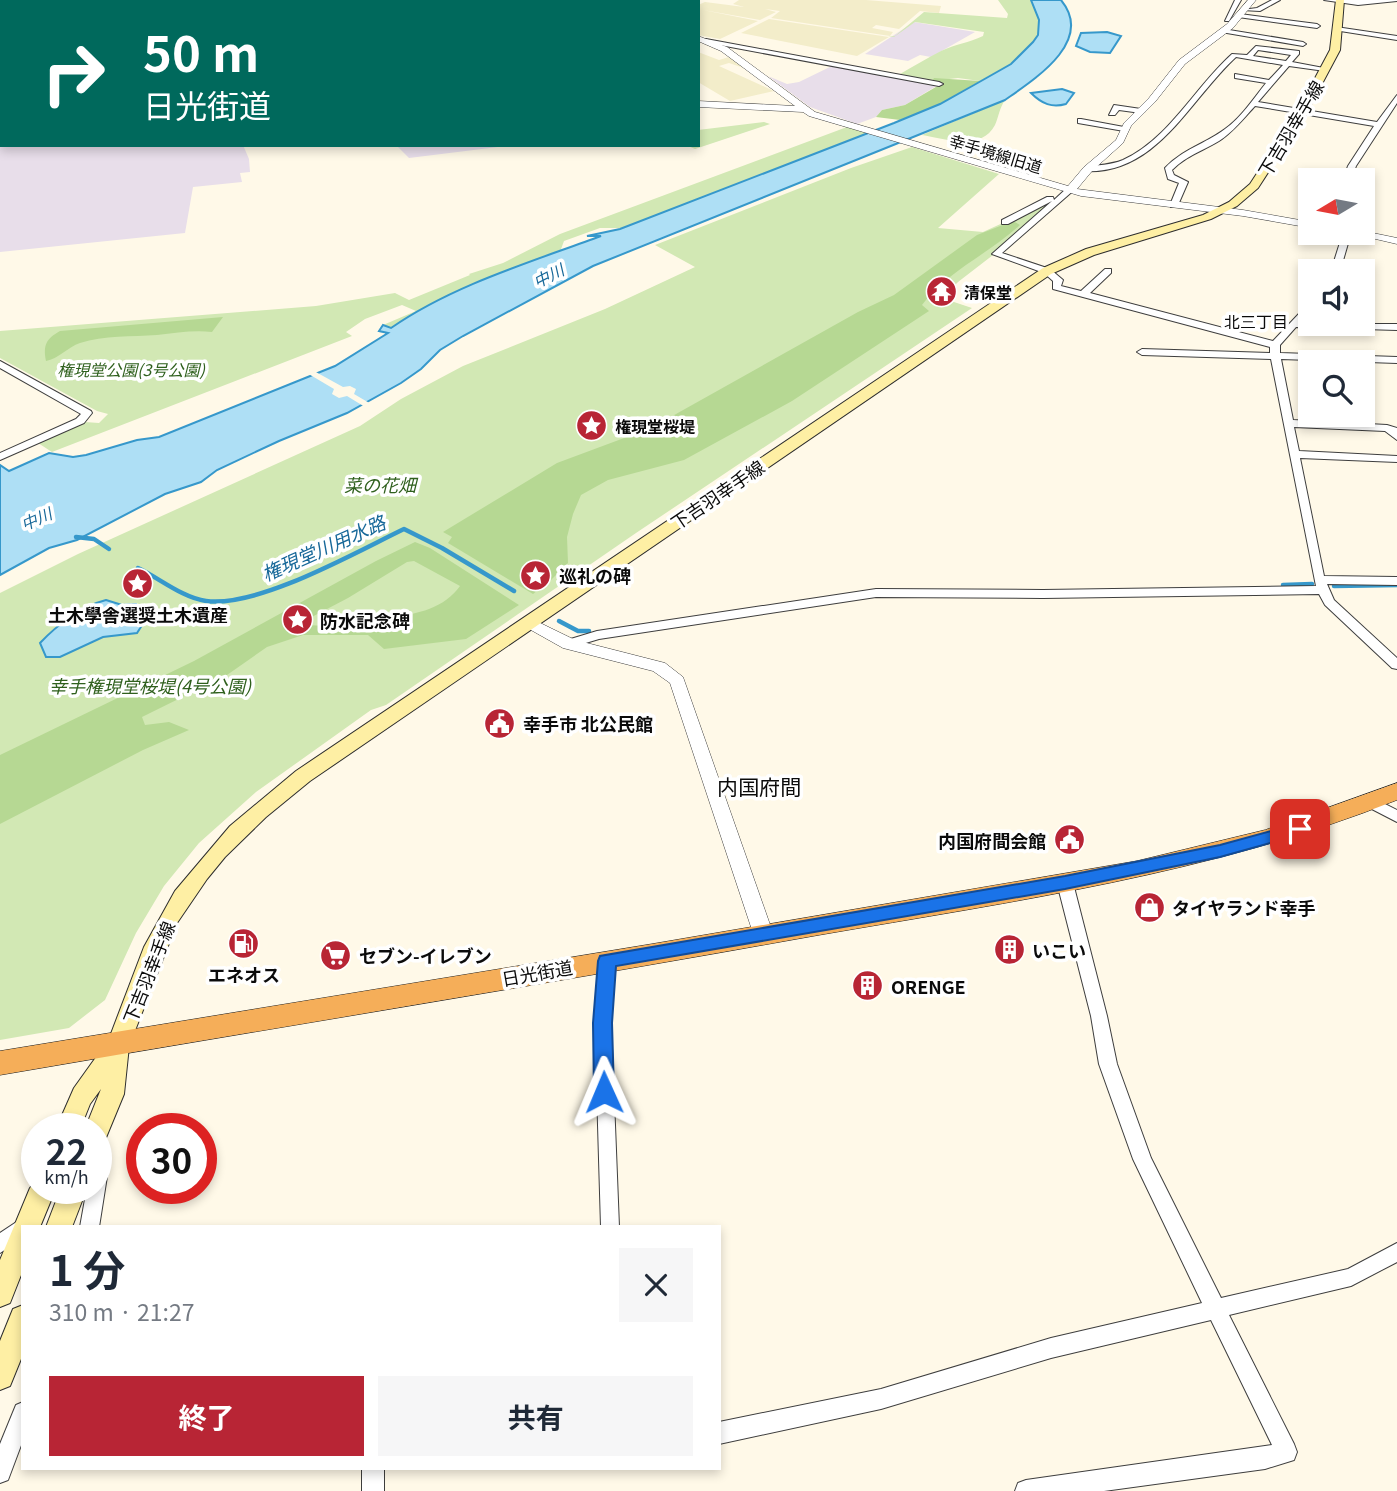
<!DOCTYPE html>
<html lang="ja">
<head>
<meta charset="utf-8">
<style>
	:root { --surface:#fff; --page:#f6f6f7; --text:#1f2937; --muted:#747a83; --accent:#b82535 }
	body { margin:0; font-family:Georgia,"Noto Sans JP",serif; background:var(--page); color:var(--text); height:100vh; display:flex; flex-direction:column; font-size:26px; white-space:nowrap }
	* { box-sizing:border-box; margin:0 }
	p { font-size:23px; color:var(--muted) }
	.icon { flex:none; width:38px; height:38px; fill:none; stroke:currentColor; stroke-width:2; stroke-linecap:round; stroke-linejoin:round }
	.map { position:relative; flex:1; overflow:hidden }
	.panel { position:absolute; left:21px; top:1225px; width:700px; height:245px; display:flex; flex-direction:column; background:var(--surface); border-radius:0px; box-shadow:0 4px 10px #0003 }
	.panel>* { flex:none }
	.hud { position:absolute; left:0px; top:0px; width:700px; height:147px; box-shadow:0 4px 10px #0003; background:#00695c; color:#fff; overflow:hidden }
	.needle { width:46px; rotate:260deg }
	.fabs { position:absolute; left:1298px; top:168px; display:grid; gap:14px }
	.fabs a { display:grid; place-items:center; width:77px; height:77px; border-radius:0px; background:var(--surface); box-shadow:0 4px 10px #0003; font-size:35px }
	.speed { position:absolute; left:21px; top:1113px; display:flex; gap:14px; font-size:35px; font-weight:700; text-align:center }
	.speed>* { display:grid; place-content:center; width:91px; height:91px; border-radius:50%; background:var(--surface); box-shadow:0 4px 10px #0003; line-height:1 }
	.speed small { font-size:18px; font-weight:400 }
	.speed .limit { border:10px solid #d22; background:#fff; color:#111 }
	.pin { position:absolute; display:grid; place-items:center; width:60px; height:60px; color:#fff; margin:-30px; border-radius:14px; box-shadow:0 4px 10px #0006 }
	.me { position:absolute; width:77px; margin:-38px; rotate:359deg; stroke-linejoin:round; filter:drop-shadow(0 0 5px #0008) }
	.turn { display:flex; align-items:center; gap:24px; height:147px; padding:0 28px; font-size:32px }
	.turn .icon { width:91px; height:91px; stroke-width:2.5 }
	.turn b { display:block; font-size:49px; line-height:60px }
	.round { display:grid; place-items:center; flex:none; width:74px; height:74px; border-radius:0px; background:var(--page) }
	.headline { display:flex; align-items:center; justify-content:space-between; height:119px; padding:0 28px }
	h1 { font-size:42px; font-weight:700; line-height:52px }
	.button { display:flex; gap:14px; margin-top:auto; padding:14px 28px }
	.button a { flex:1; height:80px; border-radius:0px; background:var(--accent); color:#fff; font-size:28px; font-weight:700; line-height:80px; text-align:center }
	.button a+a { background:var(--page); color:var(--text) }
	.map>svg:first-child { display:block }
	.industrial { fill:#e8deea }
	.farmland { fill:#f3edca }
	.green { fill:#d2e8b4 }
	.forest { fill:#b6d893; fill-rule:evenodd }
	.water { fill:#aedff5; stroke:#3698cb; stroke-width:2 }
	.pier { fill:#fff9e8 }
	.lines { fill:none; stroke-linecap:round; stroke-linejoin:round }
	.stream { stroke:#3698cb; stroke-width:4.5 }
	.minor-casing { stroke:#3e3e3e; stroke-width:2 }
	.tertiary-casing { stroke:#3e3e3e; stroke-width:1 }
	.secondary-casing { stroke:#2d2d2d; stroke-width:2 }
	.trunk-casing { stroke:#1c1c1c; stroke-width:1 }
	.minor { fill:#fff; fill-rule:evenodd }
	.tertiary { fill:#fff; fill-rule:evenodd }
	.secondary { fill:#feefa4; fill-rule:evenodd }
	.trunk { fill:#f5ae59; fill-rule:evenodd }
	.route { fill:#1a73e8; stroke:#114b97; stroke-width:2 }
	.labels { text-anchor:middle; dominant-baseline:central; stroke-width:7; stroke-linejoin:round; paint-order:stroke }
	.far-street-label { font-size:16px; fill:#0b0b0b; stroke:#fff }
	.far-water-label { font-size:16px; font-style:italic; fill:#176899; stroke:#fff }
	.far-poi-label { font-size:16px; font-weight:bold; fill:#0b0b0b; stroke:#fff; text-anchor:start }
	.far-neighbourhood-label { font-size:16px; fill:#0b0b0b; stroke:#fff }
	.far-park-label { font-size:16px; font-style:italic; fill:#2f601d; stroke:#fff }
	.street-label { font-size:18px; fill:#0b0b0b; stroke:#fff }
	.park-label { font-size:18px; font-style:italic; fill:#2f601d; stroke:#fff }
	.poi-label { font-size:18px; font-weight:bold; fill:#0b0b0b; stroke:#fff; text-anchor:start }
	.water-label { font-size:19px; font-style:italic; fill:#176899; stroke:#fff }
	.quarter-label { font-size:21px; fill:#0b0b0b; stroke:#fff }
</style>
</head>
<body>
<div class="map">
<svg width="1397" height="1491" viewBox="0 0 1397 1491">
	<rect width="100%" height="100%" fill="#fff9e8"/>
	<!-- industrial -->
	<g class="industrial">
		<polygon points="0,0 289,2 341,0 341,2 2,2 0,131"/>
		<polygon points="914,22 975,32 931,57 920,55 908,61 865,54"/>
		<polygon points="834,65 938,85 905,105 882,110 876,117 857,124 810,107 768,76 787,84 799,82"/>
		<polygon points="0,137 2,145 243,145 249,159 250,172 240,173 242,182 193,187 185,233 0,252"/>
		<polygon points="396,145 513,145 409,158"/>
	</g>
	<!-- farmland -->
	<g class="farmland">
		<polygon points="739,0 866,0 941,6 939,13 920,11 899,29 876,25 872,28 893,32 890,36 771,18 780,11 765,9 776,12 760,20 703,10 758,21 720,39 698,35 698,5 705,2 744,7 733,4"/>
		<polygon points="769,19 889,37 857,56 741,33"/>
		<polygon points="698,52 719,60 729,57 744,68 729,63 719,66 774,91 730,101 698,82"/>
	</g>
	<!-- green -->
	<g class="green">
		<path d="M998,0H1031L1039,20L1038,35L1026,51L1011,64L980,81L958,78L932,81L900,74C914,66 927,58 941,51C955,44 969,43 983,36L984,32L915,22L894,37H888L895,36L924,12L1007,18L1008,14Z"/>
		<path d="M1005,100C999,109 999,116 995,125C981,152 942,138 922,135Z"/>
		<polygon points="764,122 770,124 695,149 686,145 698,145 698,130"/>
		<path d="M847,127L867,133L623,228H600L564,241L560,252C504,275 441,293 391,328L383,325L416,311L402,305L365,319L346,332L352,336L52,452L38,443L85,422L99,423L108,414L97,411L0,358V331L316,306L395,293L409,300L470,275L469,274L503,263L560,234Z"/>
		<polygon points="912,147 999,174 938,228 983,232 1057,198 993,255 958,282 942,298 972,308 636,533 386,705 371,710 256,792 199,843 164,886 136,933 105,1000 69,1028 0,1040 0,593 78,554 360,426 401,399 463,366 605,309 695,267 655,245 851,168"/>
	</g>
	<!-- forest -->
	<g class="forest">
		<polygon points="934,78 980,81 940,104 900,120 876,117 882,110 905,105 941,84 932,81"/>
		<path d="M1013,221L1020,225C989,254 947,271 922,305L929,311L792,401L684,460L608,480L581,495L573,514L567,537L568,563L551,580L533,594L448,543L452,537L443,532L557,463L651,428L858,312L894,295L977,235Z"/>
		<path d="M223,317L212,332C193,330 176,333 157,335C132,337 104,335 80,343C68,347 58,359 46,361C43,345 46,339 60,331Z"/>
		<path d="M415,542L430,548L519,605L466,639L384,649L368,635H303L267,647L227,675L142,717L145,725L169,722L189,730L143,750L0,824V755L194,661L376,561ZM414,561L460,586C452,597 442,604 429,609C405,618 327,630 303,624L306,620L348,598L407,562Z"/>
	</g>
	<!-- water -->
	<g class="water">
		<path d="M1031,0H1061C1095,41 1035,79 1005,100L593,266L463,336L440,350L421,369L401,383L347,413L279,441L217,470L201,482L165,494L77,540L49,548L0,575V465L9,471L49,453L73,457L86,455L137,440L159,437L335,366L388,333L379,331L383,325L391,328C453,285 531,262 601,236H587L620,229L894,123L940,104L974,85L1011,64L1033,42L1038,35L1039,20Z"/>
		<polygon points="1107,32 1121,36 1110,53 1090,52 1076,46 1081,33"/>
		<path d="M1062,89L1074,93L1066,104C1052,108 1042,104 1031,93Z"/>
		<path d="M106,600L122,605L136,604L146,619L137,633L103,637L60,657H46L40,643C57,625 82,606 106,600Z"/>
	</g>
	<!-- pier -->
	<polygon class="pier" points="314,371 343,387 350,386 356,389 354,394 371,404 365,407 347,396 339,398 332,394 334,389 307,373"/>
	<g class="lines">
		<!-- stream -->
		<g class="stream">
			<polyline points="76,537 94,539 109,549"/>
			<path d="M138,568C159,578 183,598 206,601C258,608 356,552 404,529L442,548L514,591"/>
			<polyline points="1283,585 1312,584"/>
			<polyline points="1334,586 1397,585"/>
			<polyline points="559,621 578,631 589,631"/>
		</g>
		<defs>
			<g id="minor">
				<rect x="370" y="0" width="6" height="2"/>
				<polygon points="562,0 570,0 572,2 564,2"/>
				<polygon points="597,0 604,2 594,2"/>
				<polygon points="626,0 632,0 625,2"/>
				<polygon points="1235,0 1241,0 1229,21 1225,21"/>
				<polygon points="1272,0 1280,0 1260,11 1242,10 1257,8"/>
				<polygon points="1324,0 1397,0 1397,1 1358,5"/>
				<polygon points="1240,14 1317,24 1320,26 1317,28 1238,17"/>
				<polygon points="1336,27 1397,36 1397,40 1334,30"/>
				<polygon points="1223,29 1303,42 1306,44 1303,46 1221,32"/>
				<polygon points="706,39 939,82 943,84 939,86 704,42"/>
				<path d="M1256,46L1299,51V54L1292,62L1329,69L1325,71L1289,66L1258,102L1377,122L1397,95V103L1356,166L1351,180H1343L1348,166L1374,126L1255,106C1243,119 1233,132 1219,141C1201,152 1187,155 1172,170L1174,175L1188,182L1178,205L1171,207L1170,205L1179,183L1168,179L1165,168C1183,149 1205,144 1225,129C1241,118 1254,98 1266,83L1235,78V74L1269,80L1283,65L1236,57C1190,99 1157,175 1085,171V167C1097,165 1111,165 1123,160C1169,139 1195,87 1232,54L1247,55ZM1258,50L1291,55L1286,61L1253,56Z"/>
				<polygon points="1114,105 1141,109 1145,111 1141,113 1119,110 1115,115 1109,115"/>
				<polygon points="1081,119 1124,127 1128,129 1124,131 1078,123 1078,119"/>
				<polygon points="1067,188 1074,190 1002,253 1050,269 1063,280 1061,286 1081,291 1105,269 1111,269 1111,273 1090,293 1273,341 1311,301 1311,310 1301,321 1311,322 1311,324 1397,324 1397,330 1296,327 1280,345 1280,353 1397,357 1397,363 1281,359 1293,420 1387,425 1397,428 1397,440 1385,431 1294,427 1299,451 1397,456 1397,462 1300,458 1324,576 1397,577 1397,585 1327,584 1334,600 1397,658 1397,669 1392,668 1325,605 1319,594 1043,598 876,597 599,639 569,648 564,647 563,644 564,641 597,631 876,589 1043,590 1316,586 1271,359 1142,355 1137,352 1142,349 1270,353 1270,347 1053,289 1053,281 1044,273 992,254 1052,201 1008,224 1002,224 1002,220 1047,197 1053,197 1054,200"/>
				<polygon points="1343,233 1351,233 1340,271 1331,271"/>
				<polygon points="0,361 91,411 92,413 84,423 0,460 0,453 76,419 81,414 0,368"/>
				<polygon points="1371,797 1397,810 1397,822 1366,806 1364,802"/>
				<polygon points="1065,877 1070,879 1073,883 1107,1016 1117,1064 1151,1158 1221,1298 1348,1269 1397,1243 1397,1262 1351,1286 1229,1315 1294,1444 1297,1452 1294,1460 1265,1469 1104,1491 1015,1491 1018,1483 1026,1480 1272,1445 1211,1320 1051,1358 881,1409 719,1444 719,1422 881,1389 1051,1338 1202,1303 1133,1159 1099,1064 1091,1016 1057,883 1060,879"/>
				<polygon points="607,955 613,957 615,961 611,1023 619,1227 601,1227 595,1023 599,961 601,957"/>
				<polygon points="96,1145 102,1147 108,1170 99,1227 80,1227 87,1188 96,1188"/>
				<polygon points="24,1217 31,1220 33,1227 23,1227 23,1238 0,1253 0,1233"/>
				<polygon points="23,1402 23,1440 8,1480 0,1483 0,1444 16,1405"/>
				<rect x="362" y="1468" width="22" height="23"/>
			</g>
			<g id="tertiary">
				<polygon points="414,0 434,0 437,2 416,2"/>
				<polygon points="1248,0 1256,0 1233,28 1185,64 1155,102 1131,126 1123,143 1092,171 1077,189 1243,210 1311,222 1311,228 1243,216 1081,196 809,116 803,112 698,107 698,101 795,106 721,51 698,41 698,36 727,47 815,112 1068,186 1084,167 1116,140 1124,123 1149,98 1179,60 1227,24"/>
				<rect x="0" y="131" width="2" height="6"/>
				<polygon points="1363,231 1397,238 1397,244 1350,233"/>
				<polygon points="528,617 575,640 665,663 683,677 774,936 771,941 764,944 757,941 754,936 670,683 653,671 563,648 522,625 520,622"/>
			</g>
			<g id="secondary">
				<polygon points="1336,0 1344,0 1340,50 1307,112 1258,188 1237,206 1211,219 1094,255 1051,274 310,781 266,817 225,857 207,879 177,923 129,1046 124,1094 105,1140 96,1143 96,1129 85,1129 101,1089 90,1104 80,1129 56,1129 74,1088 109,1039 144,947 175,891 230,826 296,771 1043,268 1086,249 1203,215 1229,202 1250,184 1297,112 1330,50"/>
				<polygon points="37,1179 37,1188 56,1188 40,1227 23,1227 23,1270 10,1303 0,1307 0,1260 30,1188"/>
				<polygon points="61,1188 87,1188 72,1227 46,1227"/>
				<polygon points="23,1305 23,1354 10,1386 0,1390 0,1341 13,1309"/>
			</g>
			<path id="trunk" d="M1397,783V800C1211,874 1015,901 819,935C547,984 273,1028 0,1075V1051L652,944L1137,861L1265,830Z"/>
		</defs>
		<!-- minor casing -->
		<use href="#minor" class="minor-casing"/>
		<!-- tertiary casing -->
		<use href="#tertiary" class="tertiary-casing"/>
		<!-- secondary casing -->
		<use href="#secondary" class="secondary-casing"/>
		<!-- trunk casing -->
		<use href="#trunk" class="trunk-casing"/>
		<!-- minor -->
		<use href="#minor" class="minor"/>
		<!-- tertiary -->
		<use href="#tertiary" class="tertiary"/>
		<!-- secondary -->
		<use href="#secondary" class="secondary"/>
		<!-- trunk -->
		<use href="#trunk" class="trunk"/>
	</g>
	<!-- route -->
	<polygon class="route" points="1300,823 1308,829 1306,833 1220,857 1065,889 616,966 612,1023 614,1092 611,1098 604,1100 597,1098 594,1092 593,1023 598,961 600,956 1065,876 1220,845"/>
	<!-- icons -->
	<defs>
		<symbol id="temple-disc" viewBox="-11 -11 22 22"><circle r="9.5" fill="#b82535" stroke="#fff"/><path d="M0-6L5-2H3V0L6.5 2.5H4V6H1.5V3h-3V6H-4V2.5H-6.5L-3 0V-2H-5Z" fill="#fff"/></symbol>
		<symbol id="sight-disc" viewBox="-11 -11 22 22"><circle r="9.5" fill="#b82535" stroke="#fff"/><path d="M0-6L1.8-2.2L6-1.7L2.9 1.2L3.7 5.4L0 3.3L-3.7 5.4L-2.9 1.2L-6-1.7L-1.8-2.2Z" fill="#fff"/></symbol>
		<symbol id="civic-disc" viewBox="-11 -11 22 22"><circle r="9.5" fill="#b82535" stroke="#fff"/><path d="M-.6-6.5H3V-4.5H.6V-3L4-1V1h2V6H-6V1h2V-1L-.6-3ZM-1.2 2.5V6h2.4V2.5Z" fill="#fff"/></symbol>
		<symbol id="shop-disc" viewBox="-11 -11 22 22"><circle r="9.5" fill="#b82535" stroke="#fff"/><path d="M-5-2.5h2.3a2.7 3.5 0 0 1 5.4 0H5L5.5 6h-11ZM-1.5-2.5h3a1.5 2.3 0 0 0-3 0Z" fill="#fff"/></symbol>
		<symbol id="fuel-disc" viewBox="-11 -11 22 22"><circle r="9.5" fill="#b82535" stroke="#fff"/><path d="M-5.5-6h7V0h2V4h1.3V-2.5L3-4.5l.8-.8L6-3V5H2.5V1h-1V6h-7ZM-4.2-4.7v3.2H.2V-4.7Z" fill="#fff"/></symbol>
		<symbol id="building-disc" viewBox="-11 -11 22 22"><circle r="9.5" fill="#b82535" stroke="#fff"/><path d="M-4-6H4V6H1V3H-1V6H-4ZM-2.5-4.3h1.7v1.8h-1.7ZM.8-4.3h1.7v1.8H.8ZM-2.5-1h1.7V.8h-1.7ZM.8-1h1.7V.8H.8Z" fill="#fff"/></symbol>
		<symbol id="supermarket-disc" viewBox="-11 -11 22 22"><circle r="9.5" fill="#b82535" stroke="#fff"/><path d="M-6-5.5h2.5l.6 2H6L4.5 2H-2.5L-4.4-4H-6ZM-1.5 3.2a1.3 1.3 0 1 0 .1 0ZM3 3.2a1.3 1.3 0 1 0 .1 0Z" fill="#fff"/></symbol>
	</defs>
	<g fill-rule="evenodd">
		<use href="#temple-disc" x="924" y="274" width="35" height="35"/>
		<use href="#sight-disc" x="574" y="408" width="35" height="35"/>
		<use href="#sight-disc" x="518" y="558" width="35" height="35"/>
		<use href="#sight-disc" x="120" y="566" width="35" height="35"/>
		<use href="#sight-disc" x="280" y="602" width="35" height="35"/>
		<use href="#civic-disc" x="482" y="706" width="35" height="35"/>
		<use href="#civic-disc" x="1052" y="822" width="35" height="35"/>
		<use href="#shop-disc" x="1132" y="890" width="35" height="35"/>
		<use href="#fuel-disc" x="226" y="926" width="35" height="35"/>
		<use href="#building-disc" x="992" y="932" width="35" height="35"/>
		<use href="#supermarket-disc" x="318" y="938" width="35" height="35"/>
		<use href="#building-disc" x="850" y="968" width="35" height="35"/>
	</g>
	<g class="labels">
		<!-- far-street labels -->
		<g class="far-street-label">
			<text transform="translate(996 153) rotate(17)">幸手境線旧道</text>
		</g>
		<!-- far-water labels -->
		<g class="far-water-label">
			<text transform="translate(548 275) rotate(-27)">中川</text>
			<text transform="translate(36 518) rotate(-24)">中川</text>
		</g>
		<!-- far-poi labels -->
		<g class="far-poi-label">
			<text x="964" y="292">清保堂</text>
			<text x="615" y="426">権現堂桜堤</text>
		</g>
		<!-- far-neighbourhood labels -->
		<g class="far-neighbourhood-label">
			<text x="1256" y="321">北三丁目</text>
		</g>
		<!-- far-park labels -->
		<g class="far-park-label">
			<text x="131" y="369">権現堂公園(3号公園)</text>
		</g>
		<!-- street labels -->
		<g class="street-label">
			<text transform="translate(1290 128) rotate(-59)">下吉羽幸手線</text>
			<text transform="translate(717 494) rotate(-34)">下吉羽幸手線</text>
			<text transform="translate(148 972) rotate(-68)">下吉羽幸手線</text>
			<text transform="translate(537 972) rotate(-10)">日光街道</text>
		</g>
		<!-- park labels -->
		<g class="park-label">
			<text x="380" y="484">菜の花畑</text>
			<text x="150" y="685">幸手権現堂桜堤(4号公園)</text>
		</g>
		<!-- poi labels -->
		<g class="poi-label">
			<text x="559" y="575">巡礼の碑</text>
			<text x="138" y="614" text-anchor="middle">土木學舎選奨土木遺産</text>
			<text x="320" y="620">防水記念碑</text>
			<text x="523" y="723">幸手市 北公民館</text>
			<text x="1046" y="840" text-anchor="end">内国府間会館</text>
			<text x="1172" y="907">タイヤランド幸手</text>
			<text x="1032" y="950">いこい</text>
			<text x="359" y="955">セブン-イレブン</text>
			<text x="244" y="974" text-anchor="middle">エネオス</text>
			<text x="891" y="986">ORENGE</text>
		</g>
		<!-- water labels -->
		<g class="water-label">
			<text transform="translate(323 547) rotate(-24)">権現堂川用水路</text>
		</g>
		<!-- quarter labels -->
		<g class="quarter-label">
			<text x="759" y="786">内国府間</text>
		</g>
	</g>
</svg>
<div class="fabs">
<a><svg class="needle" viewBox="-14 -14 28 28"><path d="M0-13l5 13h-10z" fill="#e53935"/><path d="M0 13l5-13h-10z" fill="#747a83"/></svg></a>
<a><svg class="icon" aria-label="sound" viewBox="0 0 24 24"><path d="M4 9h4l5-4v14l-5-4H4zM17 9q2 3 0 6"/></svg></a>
<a><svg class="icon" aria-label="search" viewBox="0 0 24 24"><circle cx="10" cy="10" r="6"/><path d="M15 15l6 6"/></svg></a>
</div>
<div class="speed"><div>22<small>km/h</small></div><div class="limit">30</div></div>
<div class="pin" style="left:1300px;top:829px;background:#d93025"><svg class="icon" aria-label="arrive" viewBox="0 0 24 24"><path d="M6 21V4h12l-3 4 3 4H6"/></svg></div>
<svg class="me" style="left:604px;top:1092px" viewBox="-20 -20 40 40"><path d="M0-17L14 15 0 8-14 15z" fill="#1a73e8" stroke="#fff" stroke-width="4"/></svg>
<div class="hud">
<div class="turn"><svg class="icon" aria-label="right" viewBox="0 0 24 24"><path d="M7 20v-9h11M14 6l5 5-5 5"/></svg><div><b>50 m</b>日光街道</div></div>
</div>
<section class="panel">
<div class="headline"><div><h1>1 分</h1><p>310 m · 21:27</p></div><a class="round"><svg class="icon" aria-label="close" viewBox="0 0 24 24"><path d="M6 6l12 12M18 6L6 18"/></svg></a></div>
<div class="button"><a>終了</a><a>共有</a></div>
</section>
</div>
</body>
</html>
